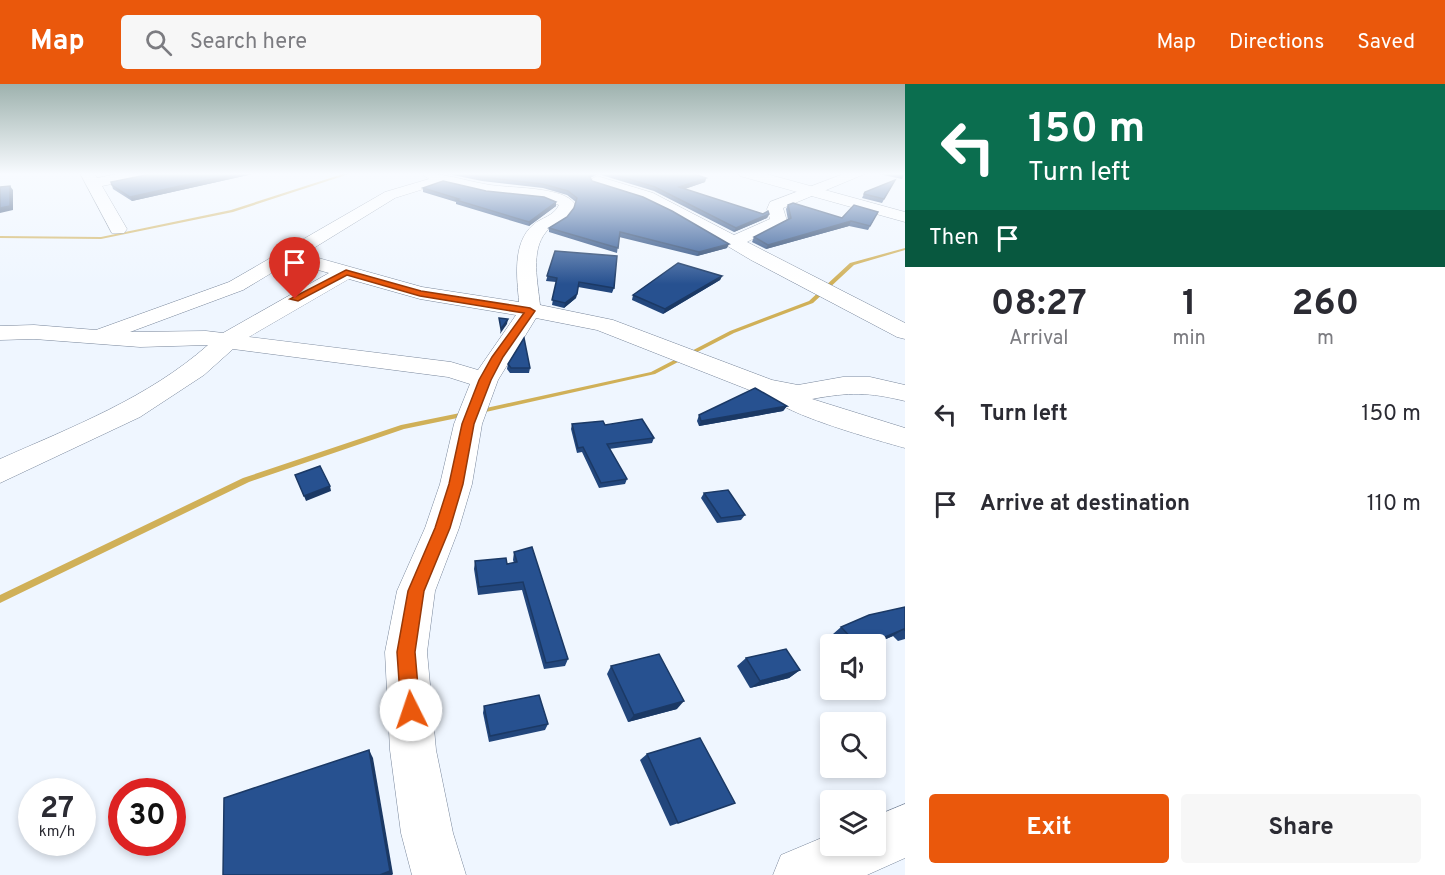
<!DOCTYPE html>
<html lang="en">
<head>
<meta charset="utf-8">
<style>
	:root { --surface:#fff; --page:#f7f7f7; --text:#2b2b33; --muted:#7c7c81; --accent:#ea580c }
	body { margin:0; font-family:Overpass,sans-serif; background:var(--page); color:var(--text); height:100vh; display:flex; flex-direction:column; font-size:22px; white-space:nowrap }
	* { box-sizing:border-box; margin:0 }
	p { font-size:20px; color:var(--muted) }
	.icon { flex:none; width:33px; height:33px; fill:none; stroke:currentColor; stroke-width:2; stroke-linecap:round; stroke-linejoin:round }
	.map { position:relative; flex:1; overflow:hidden }
	.panel { display:flex; flex-direction:column; background:var(--surface); width:540px }
	.panel>* { flex:none }
	.banner { background:#0b6e4f; color:#fff; overflow:hidden }
	.tools { position:absolute; left:820px; top:550px; display:grid; gap:12px }
	.tools a { display:grid; place-items:center; width:66px; height:66px; border-radius:6px; background:var(--surface); box-shadow:0 3px 9px #0003; font-size:30px }
	.speed { position:absolute; left:18px; top:694px; display:flex; gap:12px; font-size:30px; font-weight:700; text-align:center }
	.speed>* { display:grid; place-content:center; width:78px; height:78px; border-radius:50%; background:var(--surface); box-shadow:0 3px 9px #0003; line-height:1 }
	.speed small { font-size:15px; font-weight:400 }
	.speed .limit { border:9px solid #d22; background:#fff; color:#111 }
	.pin { position:absolute; display:grid; place-items:center; width:51px; height:51px; color:#fff; margin:-62px -26px; border-radius:50% 50% 50% 0; rotate:-45deg; box-shadow:0 0 6px #0007 }
	.pin .icon { rotate:45deg }
	.me { position:absolute; width:66px; margin:-33px; rotate:356deg; stroke-linejoin:round; filter:drop-shadow(0 0 4px #0008) }
	.turn { display:flex; align-items:center; gap:21px; height:126px; padding:0 24px; font-size:27px }
	.turn .icon { width:78px; height:78px; stroke-width:2.5 }
	.turn b { display:block; font-size:42px; line-height:51px }
	.then { display:flex; align-items:center; height:57px; padding:0 24px; background:#0003; gap:12px; font-size:22px }
	.eta { display:flex; justify-content:space-evenly; align-items:center; height:102px; text-align:center }
	.eta b { font-size:36px; font-weight:700; line-height:42px }
	.cta { display:flex; gap:12px; margin-top:auto; padding:12px 24px }
	.cta a { flex:1; height:69px; border-radius:6px; background:var(--accent); color:#fff; font-size:24px; font-weight:700; line-height:69px; text-align:center }
	.cta a+a { background:var(--page); color:var(--text) }
	ul { padding:0; list-style:none }
	li { display:flex; align-items:center; gap:18px; height:90px; padding:0 24px }
	li div { flex:1 }
	li b { display:block; font-size:22px }
	li em { font-style:normal }
	header { display:flex; align-items:center; gap:36px; box-sizing:border-box; height:84px; padding:0 30px; background:var(--accent); color:#fff }
	header strong { font-size:28px }
	nav { display:flex; gap:33px; margin-inline-start:auto; font-size:21px }
	.search { width:420px; height:54px; background:var(--page); display:flex; align-items:center; gap:15px; box-sizing:border-box; padding:0 21px; border-radius:6px; color:var(--muted); font-size:22px }
	main { display:flex; flex:1; min-height:0 }
	.map>svg:first-child { display:block }
	.lines { fill:none; stroke-linecap:round; stroke-linejoin:round }
	.stream { fill:#d0b058; fill-rule:evenodd }
	.street-casing { stroke:#78869b; stroke-width:1 }
	.secondary-casing { stroke:#78869b; stroke-width:1 }
	.street { fill:#fff; fill-rule:evenodd }
	.secondary { fill:#fff; fill-rule:evenodd }
	.wall { fill:#22467c }
	.shaded-wall { fill:#1b3965 }
	.building { fill:#275190; stroke:#1b3965; stroke-width:1.5 }
	.route { fill:#ea580c; stroke:#983908; stroke-width:1.5 }
</style>
</head>
<body>
<header>
<strong>Map</strong>
<div class="search"><svg class="icon" aria-label="search" viewBox="0 0 24 24"><circle cx="10" cy="10" r="6"/><path d="M15 15l6 6"/></svg>Search here</div>
<nav><a>Map</a><a>Directions</a><a>Saved</a></nav>
</header>
<main>
<div class="map">
<svg width="905" height="791" viewBox="0 0 905 791">
	<rect width="100%" height="100%" fill="#eff6ff"/>
	<g class="lines">
		<!-- stream -->
		<g class="stream">
			<polygon points="346,89 352,89 233,128 101,155 0,154 0,152 101,153 231,126"/>
			<polygon points="905,164 905,166 854,181 813,219 734,249 655,290 477,330 474,328 477,326 651,288 730,247 809,217 850,179"/>
			<polygon points="465,328 468,330 467,332 404,345 249,398 0,519 0,511 243,394 401,341"/>
		</g>
		<defs>
			<g id="street">
				<polygon points="80,89 94,89 97,94 122,89 153,89 146,93 102,102 127,145 124,149 112,149"/>
				<path d="M420,89C444,89 466,97 490,101C513,104 537,103 560,110C566,112 571,115 575,120C566,144 558,133 546,148C530,167 538,199 540,221L613,236L772,296L798,301L843,293H870L905,301V317C868,308 850,308 812,315L905,344V364C880,357 782,330 770,312L757,309L597,246L536,234L498,296L482,340L472,400L459,444L435,507L427,568L436,666L453,749L466,791H412L401,749L390,666L385,568L397,507L425,444L440,400L454,340L470,300L448,293L233,265L204,291L140,333L0,399V375C72,343 148,314 208,261L140,263L34,255L0,256V242L34,241L96,246L229,198L385,108L429,95ZM443,99L486,109L544,115L559,121C553,133 542,133 533,141C512,159 517,194 519,218L422,203L304,170L395,114ZM290,178L329,189L223,249L206,247L130,248L243,206ZM349,195L420,215L516,231L478,286L451,278L249,253Z"/>
				<path d="M846,89H867L783,124L787,137C781,144 757,152 747,158L905,239V255L897,253L751,176L672,129L643,115L592,99L590,96L597,92L653,109L734,151L770,135L767,125L770,118Z"/>
			</g>
			<g id="secondary">
				<polygon points="738,89 763,89 905,128 905,138 740,92"/>
				<polygon points="905,720 905,774 867,791 773,791 781,771 831,750 831,762 876,762 876,732"/>
			</g>
		</defs>
		<!-- street casing -->
		<use href="#street" class="street-casing"/>
		<!-- secondary casing -->
		<use href="#secondary" class="secondary-casing"/>
		<!-- street -->
		<use href="#street" class="street"/>
		<!-- secondary -->
		<use href="#secondary" class="secondary"/>
	</g>
	<!-- wall -->
	<g class="wall">
		<polygon points="149,89 257,89 132,117 113,105 111,98 146,91"/>
		<polygon points="443,89 691,89 706,94 705,98 685,105 763,130 769,130 767,134 734,148 654,107 598,90 590,94 592,97 727,164 697,172 619,153 617,169 549,148 549,144 567,133 574,124 576,118 567,111 543,104 482,97"/>
		<polygon points="874,89 905,89 902,95"/>
		<polygon points="895,96 882,119 862,114 864,110"/>
		<polygon points="423,104 486,107 556,118 556,122 529,142 456,120 456,118 423,108"/>
		<polygon points="788,121 842,134 878,128 868,146 849,142 766,165 752,158 754,153 788,136 786,125"/>
		<polygon points="555,167 614,204 612,209 578,203 576,214 564,224 552,221 556,198 546,197"/>
		<polygon points="722,192 720,196 663,230 632,216 633,211"/>
		<polygon points="508,280 530,284 529,289 510,289 507,285"/>
		<polygon points="787,322 783,327 699,342 697,337 699,331"/>
		<polygon points="572,340 605,341 654,354 652,359 609,365 627,395 625,400 599,404 582,368 577,369 571,345"/>
		<polygon points="704,409 745,431 741,436 717,439 701,414"/>
		<polygon points="514,468 568,575 565,582 544,585 522,506 478,511 474,485 475,477 507,480 514,479 513,476"/>
		<polygon points="905,523 905,555 898,557 893,552 872,561 843,561 833,550 841,543"/>
		<polygon points="746,574 800,586 789,594 750,604 737,582"/>
		<polygon points="611,582 677,625 628,638 607,590"/>
		<polygon points="484,622 548,640 545,646 489,658 483,629"/>
		<polygon points="647,670 735,719 670,742 640,676"/>
	</g>
	<!-- shaded-wall -->
	<g class="shaded-wall">
		<polygon points="239,89 257,89 132,117 130,113"/>
		<polygon points="592,89 598,89 588,95 589,92"/>
		<polygon points="706,94 705,98 678,107 679,103"/>
		<polygon points="10,102 13,106 13,126 0,129 0,124"/>
		<polygon points="556,118 556,122 529,142 529,138"/>
		<polygon points="769,130 767,134 734,148 736,144"/>
		<polygon points="851,137 849,142 766,165 768,161"/>
		<polygon points="729,160 727,164 697,172 699,168"/>
		<polygon points="722,192 720,196 663,230 665,225"/>
		<polygon points="577,210 576,214 564,224 565,219"/>
		<polygon points="508,235 507,240 500,250 501,245"/>
		<polygon points="787,322 783,327 699,342 701,337"/>
		<polygon points="330,402 331,407 306,417 304,412"/>
		<polygon points="904,545 893,552 872,561 866,561"/>
		<polygon points="800,586 789,594 750,604 760,597"/>
		<polygon points="684,617 677,625 628,638 634,631"/>
		<polygon points="369,666 373,674 393,790 392,791 380,791"/>
	</g>
	<!-- building -->
	<g class="building">
		<polygon points="149,89 239,89 130,113 112,101 111,98 146,91"/>
		<polygon points="462,89 592,89 589,92 592,97 643,113 672,127 729,160 699,168 620,148 618,164 549,144 567,133 574,124 577,114 568,107 543,100 482,93"/>
		<polygon points="610,89 691,89 706,94 679,103 763,130 768,127 769,130 736,144 655,103"/>
		<polygon points="895,96 884,115 864,110 865,108"/>
		<polygon points="443,97 486,107 544,113 556,118 529,138 456,116 459,115 423,104"/>
		<polygon points="10,102 10,122 0,124 0,103"/>
		<polygon points="793,119 842,134 854,121 878,128 870,142 851,137 768,161 754,153 791,134 788,121"/>
		<polygon points="555,167 617,172 614,204 579,198 577,210 565,219 552,216 557,194 547,192"/>
		<polygon points="678,179 722,192 665,225 633,211"/>
		<polygon points="499,234 508,235 501,245"/>
		<polygon points="524,254 530,284 511,284 508,280"/>
		<polygon points="755,304 787,322 701,337 699,331"/>
		<polygon points="642,335 654,354 607,360 627,395 601,399 583,363 578,364 572,340 603,337 605,341"/>
		<polygon points="320,382 330,402 304,412 295,391"/>
		<polygon points="728,406 745,431 721,434 704,409"/>
		<polygon points="532,463 568,575 546,579 523,498 479,503 475,477 506,474 507,480 517,478 514,468"/>
		<polygon points="905,523 905,547 904,545 866,561 858,561 841,543 869,531"/>
		<polygon points="786,565 800,586 760,597 746,574"/>
		<polygon points="659,570 684,617 634,631 611,582"/>
		<polygon points="539,611 548,640 490,652 484,622"/>
		<polygon points="700,654 735,719 678,739 647,670"/>
		<polygon points="369,666 390,787 380,791 223,791 224,714"/>
	</g>
	<!-- sky -->
	<linearGradient id="sky" x2="0" y2="1"><stop stop-color="#9eb2ae"/><stop offset="0.45" stop-color="#f8fbff"/><stop offset="1" stop-color="#f8fbff" stop-opacity="0"/></linearGradient>
	<rect width="905" height="200" fill="url(#sky)"/>
	<!-- route -->
	<polygon class="route" points="346,186 421,207 530,224 535,227 503,273 491,296 474,340 463,400 450,444 424,507 415,568 420,626 417,633 411,636 404,633 401,626 397,568 408,507 435,444 449,400 462,340 479,296 492,273 524,229 420,212 347,191 298,217 290,215"/>
</svg>
<div class="tools">
<a><svg class="icon" aria-label="sound" viewBox="0 0 24 24"><path d="M4 9h4l5-4v14l-5-4H4zM17 9q2 3 0 6"/></svg></a>
<a><svg class="icon" aria-label="search" viewBox="0 0 24 24"><circle cx="10" cy="10" r="6"/><path d="M15 15l6 6"/></svg></a>
<a><svg class="icon" aria-label="layers" viewBox="0 0 24 24"><path d="M12 4l9 5-9 5-9-5zM3 14l9 5 9-5"/></svg></a>
</div>
<div class="speed"><div>27<small>km/h</small></div><div class="limit">30</div></div>
<div class="pin" style="left:295px;top:215px;background:#d93025"><svg class="icon" aria-label="arrive" viewBox="0 0 24 24"><path d="M6 21V4h12l-3 4 3 4H6"/></svg></div>
<svg class="me" style="left:411px;top:626px" viewBox="-20 -20 40 40"><circle r="19" fill="#fff"/><path d="M0-13L10 11 0 6-10 11z" fill="#ea580c"/></svg>
</div>
<section class="panel">
<div class="banner">
<div class="turn"><svg class="icon" aria-label="left" viewBox="0 0 24 24"><path d="M17 20v-9H6M10 6l-5 5 5 5"/></svg><div><b>150 m</b>Turn left</div></div>
<div class="then">Then<svg class="icon" aria-label="arrive" viewBox="0 0 24 24"><path d="M6 21V4h12l-3 4 3 4H6"/></svg></div>
</div>
<div class="eta">
<div><b>08:27</b><p>Arrival</p></div>
<div><b>1</b><p>min</p></div>
<div><b>260</b><p>m</p></div>
</div>
<ul>
<li><svg class="icon" aria-label="left" viewBox="0 0 24 24"><path d="M17 20v-9H6M10 6l-5 5 5 5"/></svg><div><b>Turn left</b></div><em>150 m</em></li>
<li><svg class="icon" aria-label="arrive" viewBox="0 0 24 24"><path d="M6 21V4h12l-3 4 3 4H6"/></svg><div><b>Arrive at destination</b></div><em>110 m</em></li>
</ul>
<div class="cta"><a>Exit</a><a>Share</a></div>
</section>
</main>
</body>
</html>
